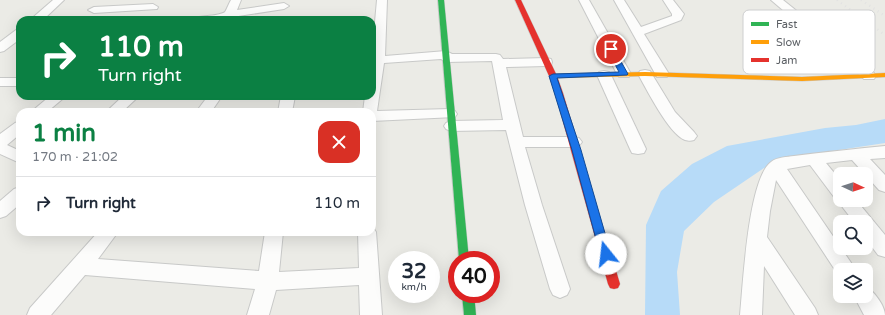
<!DOCTYPE html>
<html lang="en">
<head>
<meta charset="utf-8">
<style>
	:root { --surface:#fff; --page:#f6f6f7; --text:#1f2937; --muted:#747a83; --line:#e0e1e3; --accent:#0b8043 }
	body { margin:0; font-family:"Varela Round",sans-serif; background:var(--page); color:var(--text); height:100vh; display:flex; flex-direction:column; font-size:15px; white-space:nowrap }
	* { box-sizing:border-box; margin:0 }
	p { font-size:13px; color:var(--muted) }
	.icon { flex:none; width:22px; height:22px; fill:none; stroke:currentColor; stroke-width:2; stroke-linecap:round; stroke-linejoin:round }
	.map { position:relative; flex:1; overflow:hidden }
	.panel { position:absolute; left:16px; top:108px; width:360px; height:128px; display:flex; flex-direction:column; background:var(--surface); border-radius:12px; box-shadow:0 4px 16px #0002 }
	.panel>* { flex:none }
	.banner { position:absolute; left:16px; top:16px; width:360px; height:84px; border-radius:12px; box-shadow:0 4px 16px #0002; background:#0b8043; color:#fff; overflow:hidden }
	.needle { width:26px; rotate:93deg }
	.tools { position:absolute; left:833px; top:167px; display:grid; gap:8px }
	.tools a { display:grid; place-items:center; width:40px; height:40px; border-radius:8px; background:var(--surface); box-shadow:0 4px 16px #0002; font-size:20px }
	.speed { position:absolute; left:388px; top:251px; display:flex; gap:8px; font-size:20px; font-weight:700; text-align:center }
	.speed>* { display:grid; place-content:center; width:52px; height:52px; border-radius:50%; background:var(--surface); box-shadow:0 4px 16px #0002; line-height:1 }
	.speed small { font-size:10px; font-weight:400 }
	.speed .limit { border:6px solid #d22; background:#fff; color:#111 }
	.pin { position:absolute; display:grid; place-items:center; width:34px; height:34px; color:#fff; margin:-17px; border:2px solid #fff; border-radius:50%; box-shadow:0 1px 4px #0007 }
	.me { position:absolute; width:44px; margin:-22px; rotate:344deg; stroke-linejoin:round; filter:drop-shadow(0 0 3px #0008) }
	.turn { display:flex; align-items:center; gap:14px; height:84px; padding:0 16px; font-size:18px }
	.turn .icon { width:52px; height:52px; stroke-width:2.5 }
	.turn b { display:block; font-size:28px; line-height:34px }
	.round { display:grid; place-items:center; flex:none; width:42px; height:42px; border-radius:12px; background:var(--page) }
	.headline { display:flex; align-items:center; justify-content:space-between; height:68px; padding:0 16px }
	h1 { font-size:24px; font-weight:800; line-height:30px; color:var(--accent) }
	ul { padding:0; list-style:none }
	li { display:flex; align-items:center; gap:12px; height:52px; padding:0 16px; border-top:1px solid var(--line) }
	li div { flex:1 }
	li b { display:block; font-size:15px }
	li em { font-style:normal }
	.map>svg:first-child { display:block }
	.water { fill:#b7dbf8 }
	.lines { fill:none; stroke-linecap:round; stroke-linejoin:round }
	.street-casing { stroke:#c8c9c8; stroke-width:2 }
	.fast-casing { stroke:#c9c9c9; stroke-width:1 }
	.slow-casing { stroke:#c9c9c9; stroke-width:1 }
	.jam-casing { stroke:#c9c9c9; stroke-width:1 }
	.street { fill:#fcfcfb; fill-rule:evenodd }
	.fast { fill:#30b455; fill-rule:evenodd }
	.slow { fill:#ff9f0a; fill-rule:evenodd }
	.jam { fill:#e5322d; fill-rule:evenodd }
	.rail { stroke:#e2e2e2; stroke-width:2.5; stroke-dasharray:1 4; stroke-linecap:butt }
	.route { fill:#1a73e8; stroke:#114b97 }
	.key { fill:#fff; stroke:#cecfd0; stroke-width:1 }
	.key-label { font-size:11px; fill:#5b5f64 }
</style>
</head>
<body>
<div class="map">
<svg width="885" height="315" viewBox="0 0 885 315">
	<rect width="100%" height="100%" fill="#ebebe6"/>
	<!-- water -->
	<polygon class="water" points="885,119 885,143 806,155 764,168 714,202 684,231 677,272 680,315 645,315 646,225 661,191 692,164 727,146 825,128 856,125"/>
	<g class="lines">
		<defs>
			<g id="street">
				<polygon points="53,0 64,0 43,20 30,20"/>
				<path d="M231,0H241L237,10L284,3L289,6L284,9L232,17L225,20H191L193,18C200,16 220,16 225,12C227,9 229,3 231,0Z"/>
				<polygon points="377,0 387,0 385,56 446,51 452,54 496,54 500,55 503,59 546,58 551,59 552,62 551,65 546,66 506,67 523,137 574,137 579,138 582,142 579,146 574,147 525,147 542,205 570,289 567,295 560,298 553,295 550,289 525,205 506,130 451,131 446,129 444,126 446,123 451,121 503,120 492,61 447,62 441,59 384,63 377,111 450,109 455,111 457,114 455,117 372,121 372,112 363,112 365,96 372,96 372,55"/>
				<polygon points="579,0 589,0 631,74 629,77 619,77 617,74"/>
				<polygon points="614,0 624,0 641,27 672,16 672,14 663,0 673,0 684,14 681,20 644,34 669,74 667,77 657,77"/>
				<polygon points="771,0 783,0 874,73 876,76 874,79 864,79"/>
				<polygon points="153,4 158,7 157,9 94,13 88,10 94,7"/>
				<polygon points="20,29 20,39 4,51 0,52 0,42 16,30"/>
				<path d="M645,70L650,71L675,112L694,132L697,136L694,140C691,141 689,141 685,140C669,134 647,90 638,74L640,71Z"/>
				<polygon points="604,71 609,72 611,75 646,149 644,153 638,154 632,153 630,149 597,75 599,72"/>
				<rect x="0" y="78" width="20" height="8"/>
				<polygon points="50,96 66,96 47,112 31,112"/>
				<polygon points="123,96 139,96 122,112 106,112"/>
				<polygon points="208,96 222,96 211,112 196,112"/>
				<polygon points="281,96 295,96 292,112 278,112"/>
				<polygon points="20,121 20,134 7,145 20,151 20,163 0,154 0,134 15,123"/>
				<path d="M885,146V158L870,159L885,175V192L879,190L852,160L826,163L840,180V200H856L885,235V257L878,255L866,239V222H854L837,200L838,198L834,197L810,165L787,169L856,270H840L839,276L776,180L770,211L767,237L815,308L818,315H795L764,266L762,315H740C743,285 748,179 771,162C777,157 787,157 794,156C824,152 855,149 885,146Z"/>
				<polygon points="20,187 20,204 6,216 0,218 0,201 14,189"/>
				<polygon points="372,226 376,232 382,315 360,315 359,285 276,290 269,315 247,315 255,289 85,275 51,315 27,315 30,308 98,232 118,232 98,259 259,271 265,232 283,232 279,272 359,268 358,232 372,232"/>
				<path d="M866,287C874,291 885,306 885,315H864L854,296H866Z"/>
			</g>
			<g id="fast">
				<polygon points="438,0 444,0 469,260 459,260"/>
				<polygon points="462,294 474,294 476,315 464,315"/>
			</g>
			<polygon id="slow" points="645,72 802,77 885,73 885,77 802,81 645,76 553,78 549,76 553,74"/>
			<polygon id="jam" points="515,0 521,0 557,76 563,93 620,284 618,288 614,289 610,288 608,284 555,93 549,76"/>
		</defs>
		<!-- street casing -->
		<use href="#street" class="street-casing"/>
		<!-- fast casing -->
		<use href="#fast" class="fast-casing"/>
		<!-- slow casing -->
		<use href="#slow" class="slow-casing"/>
		<!-- jam casing -->
		<use href="#jam" class="jam-casing"/>
		<!-- street -->
		<use href="#street" class="street"/>
		<!-- fast -->
		<use href="#fast" class="fast"/>
		<!-- slow -->
		<use href="#slow" class="slow"/>
		<!-- jam -->
		<use href="#jam" class="jam"/>
		<!-- rail -->
		<g class="rail">
			<polyline points="837,0 885,35"/>
			<polyline points="861,0 885,16"/>
		</g>
	</g>
	<!-- route -->
	<polygon class="route" points="611,47 614,49 628,74 627,75 557,78 581,150 611,254 610,257 606,259 602,257 600,254 572,150 549,76 553,74 619,72 607,49"/>
	<!-- legend -->
	<rect x="743" y="10" width="132" height="64" rx="6" class="key"/>
	<rect x="751" y="22" width="18" height="4" fill="#30b455"/>
	<rect x="751" y="40" width="18" height="4" fill="#ff9f0a"/>
	<rect x="751" y="58" width="18" height="4" fill="#e5322d"/>
	<g class="key-label">
		<text x="776" y="28">Fast</text>
		<text x="776" y="46">Slow</text>
		<text x="776" y="64">Jam</text>
	</g>
</svg>
<div class="tools">
<a><svg class="needle" viewBox="-14 -14 28 28"><path d="M0-13l5 13h-10z" fill="#e53935"/><path d="M0 13l5-13h-10z" fill="#747a83"/></svg></a>
<a><svg class="icon" aria-label="search" viewBox="0 0 24 24"><circle cx="10" cy="10" r="6"/><path d="M15 15l6 6"/></svg></a>
<a><svg class="icon" aria-label="layers" viewBox="0 0 24 24"><path d="M12 4l9 5-9 5-9-5zM3 14l9 5 9-5"/></svg></a>
</div>
<div class="speed"><div>32<small>km/h</small></div><div class="limit">40</div></div>
<div class="pin" style="left:611px;top:49px;background:#d93025"><svg class="icon" aria-label="arrive" viewBox="0 0 24 24"><path d="M6 21V4h12l-3 4 3 4H6"/></svg></div>
<svg class="me" style="left:606px;top:254px" viewBox="-20 -20 40 40"><circle r="19" fill="#fff"/><path d="M0-13L10 11 0 6-10 11z" fill="#1a73e8"/></svg>
<div class="banner">
<div class="turn"><svg class="icon" aria-label="right" viewBox="0 0 24 24"><path d="M7 20v-9h11M14 6l5 5-5 5"/></svg><div><b>110 m</b>Turn right</div></div>
</div>
<section class="panel">
<div class="headline"><div><h1>1 min</h1><p>170 m · 21:02</p></div><a class="round" style="background:#d93025;color:#fff"><svg class="icon" aria-label="close" viewBox="0 0 24 24"><path d="M6 6l12 12M18 6L6 18"/></svg></a></div>
<ul>
<li><svg class="icon" aria-label="right" viewBox="0 0 24 24"><path d="M7 20v-9h11M14 6l5 5-5 5"/></svg><div><b>Turn right</b></div><em>110 m</em></li>
</ul>
</section>
</div>
</body>
</html>
